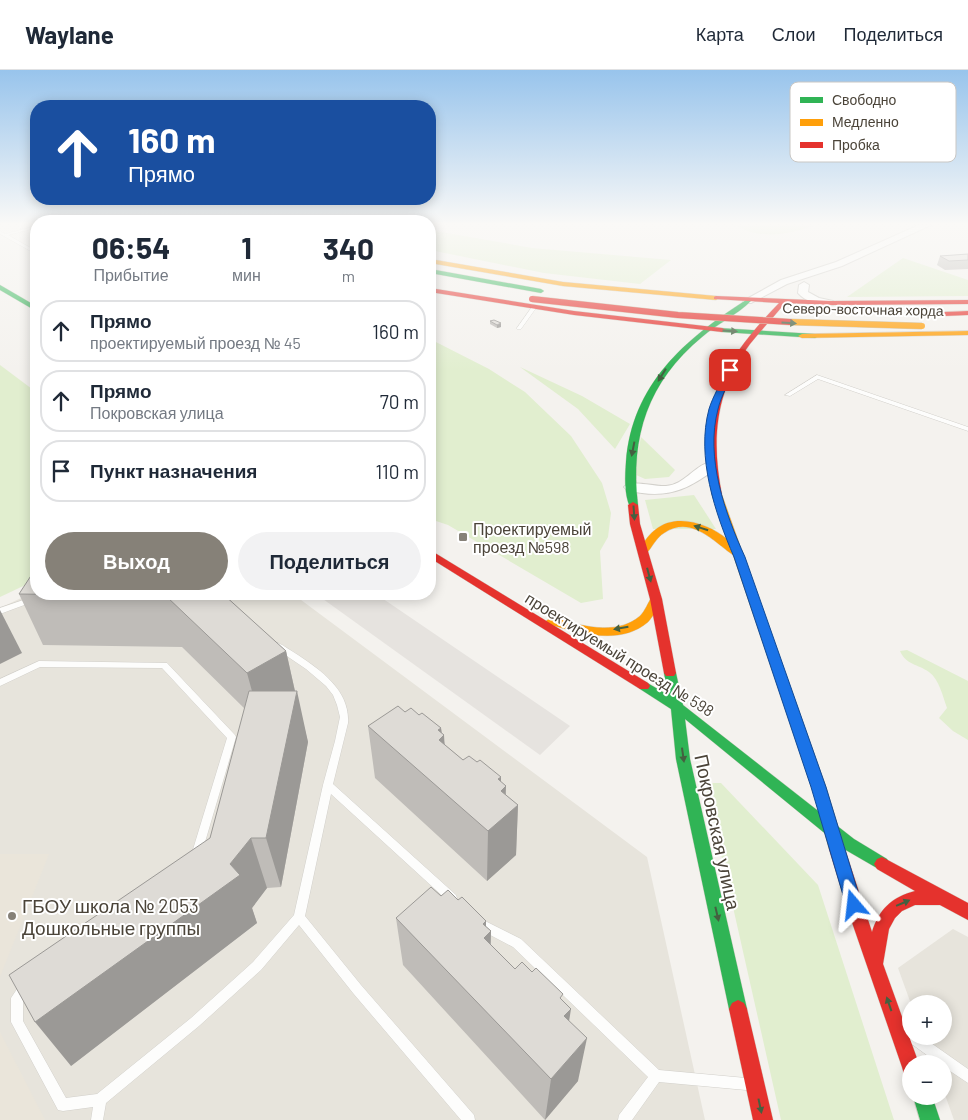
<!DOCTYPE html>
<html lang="ru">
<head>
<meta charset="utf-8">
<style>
	:root { --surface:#fff; --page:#f2f2f3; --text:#1f2937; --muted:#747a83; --line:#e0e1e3; --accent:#868178 }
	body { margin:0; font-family:Barlow,sans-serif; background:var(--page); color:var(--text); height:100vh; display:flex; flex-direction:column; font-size:19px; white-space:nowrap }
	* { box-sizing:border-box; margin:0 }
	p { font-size:16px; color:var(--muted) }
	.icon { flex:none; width:28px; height:28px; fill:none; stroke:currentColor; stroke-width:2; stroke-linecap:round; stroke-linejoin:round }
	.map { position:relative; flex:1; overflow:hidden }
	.sheet { position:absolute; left:30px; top:145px; width:406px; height:385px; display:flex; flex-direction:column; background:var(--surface); border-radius:20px; box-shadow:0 2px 12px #0003 }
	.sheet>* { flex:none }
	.hud { position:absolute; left:30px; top:30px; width:406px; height:105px; border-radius:20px; box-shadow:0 2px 12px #0003; background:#1a4fa0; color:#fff; overflow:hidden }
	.fabs { position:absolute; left:902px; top:925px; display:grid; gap:10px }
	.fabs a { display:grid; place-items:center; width:50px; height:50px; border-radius:50%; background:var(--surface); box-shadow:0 2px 12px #0003; font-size:25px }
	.pin { position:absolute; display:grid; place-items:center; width:42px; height:42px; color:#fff; margin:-21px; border-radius:10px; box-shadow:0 2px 8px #0006 }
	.me { position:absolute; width:55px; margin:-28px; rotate:343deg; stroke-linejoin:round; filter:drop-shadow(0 0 4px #0008) }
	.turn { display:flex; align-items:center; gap:18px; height:105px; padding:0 15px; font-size:22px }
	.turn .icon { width:65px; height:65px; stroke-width:2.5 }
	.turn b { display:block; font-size:35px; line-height:42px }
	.eta { display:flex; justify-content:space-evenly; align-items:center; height:85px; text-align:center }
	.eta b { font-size:30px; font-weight:700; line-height:35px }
	.cta { display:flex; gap:10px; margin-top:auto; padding:10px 15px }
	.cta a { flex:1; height:58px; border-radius:30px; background:var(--accent); color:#fff; font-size:20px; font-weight:700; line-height:58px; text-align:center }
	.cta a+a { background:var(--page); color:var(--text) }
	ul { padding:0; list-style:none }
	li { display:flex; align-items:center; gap:15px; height:62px; margin:0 10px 8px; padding:0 5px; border:2px solid var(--line); border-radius:20px }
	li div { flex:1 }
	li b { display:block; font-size:19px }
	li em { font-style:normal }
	header { display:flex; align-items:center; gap:30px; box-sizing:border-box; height:70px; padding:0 25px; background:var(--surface); border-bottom:1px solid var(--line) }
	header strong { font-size:24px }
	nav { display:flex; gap:28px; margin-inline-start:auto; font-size:18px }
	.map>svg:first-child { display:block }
	.residential { fill:#e7e4dc }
	.education { fill:#eae5da }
	.green { fill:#e1eecf }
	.parking { fill:#e6e3df }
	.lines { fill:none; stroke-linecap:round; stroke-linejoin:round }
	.lane-casing { stroke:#d2d0cb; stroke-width:1 }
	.street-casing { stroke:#d2d0cb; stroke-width:2 }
	.fast-casing { stroke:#d3cfc5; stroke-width:1 }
	.slow-casing { stroke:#d3cfc5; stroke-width:1 }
	.jam-casing { stroke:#d3cfc5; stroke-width:1 }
	.lane { fill:#fdfdfc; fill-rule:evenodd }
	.street { fill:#fdfdfc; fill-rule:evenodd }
	.fast { fill:#30b455; fill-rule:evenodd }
	.slow { fill:#ff9f0a; fill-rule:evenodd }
	.jam { fill:#e5322d; fill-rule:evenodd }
	.slow-bridge-casing { stroke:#ccbfa9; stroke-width:7; stroke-linecap:butt }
	.jam-bridge-casing { stroke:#ccbfa9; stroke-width:7; stroke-linecap:butt }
	.slow-bridge { stroke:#ff9f0a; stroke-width:6 }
	.jam-bridge { stroke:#e5322d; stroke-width:6 }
	.wall { fill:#bfbcb8 }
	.shaded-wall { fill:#9b9996 }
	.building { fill:#dedbd6; stroke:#9b9996 }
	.oneway { fill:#446040 }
	.route { fill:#1a73e8; stroke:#114b97 }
	.poi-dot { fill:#868178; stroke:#fff; stroke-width:2 }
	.labels { text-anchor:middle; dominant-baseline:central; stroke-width:4; stroke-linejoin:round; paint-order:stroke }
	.far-street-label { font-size:14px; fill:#4b4439; stroke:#fff }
	.poi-label { font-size:16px; fill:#4b4439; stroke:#fff; text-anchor:start }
	.street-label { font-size:16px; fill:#4b4439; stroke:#fff }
	.near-street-label { font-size:19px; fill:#4b4439; stroke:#fff }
	.near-poi-label { font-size:19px; fill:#4b4439; stroke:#fff; text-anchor:start }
	.key { fill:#fff; stroke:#c9c7c4; stroke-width:1 }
	.key-label { font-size:14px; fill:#4b4439 }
</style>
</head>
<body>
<header>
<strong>Waylane</strong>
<nav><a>Карта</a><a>Слои</a><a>Поделиться</a></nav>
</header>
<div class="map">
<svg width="968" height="1050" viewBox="0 0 968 1050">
	<rect width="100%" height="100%" fill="#f4f2ee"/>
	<!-- residential -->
	<g class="residential">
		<polygon points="36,521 36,524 293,524 647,787 705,1050 0,1050 0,538"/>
		<polygon points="953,859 968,867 968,1050 954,1050 944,1022 944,994 933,994 923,966 944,966 944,934 911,934 898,898"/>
	</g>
	<!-- education -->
	<g class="education">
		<polygon points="0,784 49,784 0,907"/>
		<polygon points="0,962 45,1050 0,1050"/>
	</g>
	<!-- green -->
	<g class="green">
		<path d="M735,155H816C789,164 762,171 735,155Z"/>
		<polygon points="430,160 532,178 671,190 640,214 544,203 430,180"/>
		<polygon points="903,188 968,210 968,226 847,227"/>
		<polygon points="430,269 489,299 525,322 571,366 602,413 611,443 608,467 600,481 603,529 581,533 448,455 430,449"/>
		<polygon points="0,295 36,322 36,510 0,527"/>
		<polygon points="520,297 582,326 630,354 615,379 578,339"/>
		<polygon points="641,367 675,400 669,407 645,409 634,404"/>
		<polygon points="694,425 716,459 653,459 645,430"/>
		<path d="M907,580L968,611V670L953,661L939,648L947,638C943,627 939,609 929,602C918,594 906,595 900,581Z"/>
		<polygon points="705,713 721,713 818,815 894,1050 781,1050"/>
	</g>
	<!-- parking -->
	<polygon class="parking" points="316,524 376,524 570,656 540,685"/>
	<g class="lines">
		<defs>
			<g id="lane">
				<polygon points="36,156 36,158 8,165 36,181 36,184 0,164 0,161 5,164"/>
				<polygon points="532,237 536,238 521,259 517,259 517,258"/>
				<polygon points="817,305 968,357 968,361 818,309 790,326 785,325"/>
				<polygon points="32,527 35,527 36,529 35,531 0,544 0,538"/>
				<path d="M278,573C285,576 291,581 298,585C322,601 350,621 348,653L333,714L456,825L457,828L456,831L452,833L448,831L331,724L305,846L361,915L474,1045L475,1050H461L353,923L299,855L261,900L199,956L106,1033L103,1050H91L93,1037L63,1041L58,1040L11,952V928L21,913L25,911L29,913L31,917L23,930V951L66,1028L97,1024L191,948L253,892L294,845L323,715L335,671L340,647L337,635L333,625L326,616L306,599L275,578L274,576L275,574Z"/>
				<polygon points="39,591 167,593 235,665 236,667 200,789 196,791 192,789 191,786 227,668 162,598 40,597 0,616 0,609"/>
				<polygon points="481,849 521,869 659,1000 746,1008 750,1010 752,1014 750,1018 746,1020 659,1012 632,1050 618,1050 619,1045 648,1007 513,877 477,858 476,854 477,850"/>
				<polygon points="911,963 911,966 921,966 968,999 968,1013 944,997 944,994 939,994 909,972 907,968 909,964"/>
			</g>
			<g id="street">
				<polygon points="919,155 931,155 842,196 787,214 751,233 745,233 743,231 781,210 836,192"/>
				<path d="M804,212L809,215L808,222L819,228L833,231V235C822,237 806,232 798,223L799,215Z"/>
				<path d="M710,392L715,393L717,396L715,399C692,417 672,427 642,423C636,422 628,422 624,417C630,409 655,417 666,416C684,415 694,396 710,392Z"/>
			</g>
			<g id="fast">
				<polygon points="430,199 541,219 544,221 541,223 430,203"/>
				<polygon points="0,215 36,236 36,241 0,220"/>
				<path d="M746,230L751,231C737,245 717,254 702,267C648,312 630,366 638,435L636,437H630C624,424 625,406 626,392C632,314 685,269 746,230Z"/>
				<polygon points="719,258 815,264 819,266 815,268 722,262 718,260"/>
				<polygon points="670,598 674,600 676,603 683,635 854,769 887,789 890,794 887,799 882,801 844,779 685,649 690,689 747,939 744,945 738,948 732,945 729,939 676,689 671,639 640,619 638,616 640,613 644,611 668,625 664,603 666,600"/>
				<polygon points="913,1026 932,1026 940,1050 920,1050"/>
			</g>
			<g id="slow">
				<polygon points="430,189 563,212 716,226 719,228 716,230 563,216 430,193"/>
				<polygon points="968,261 968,265 802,268 798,266 802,264"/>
				<path d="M717,422L722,425L826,717L845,779L842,784L837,786L832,784L829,779L812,717L733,485C713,471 691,445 664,463C657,467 652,477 647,483L643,484L638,481C643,474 648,465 655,460C676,442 709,454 727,469L712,425Z"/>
				<path d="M656,525L662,529C658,536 654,546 648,552C620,576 579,563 548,554L546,551L552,547C579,555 615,567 640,546C645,541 648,533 652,526Z"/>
			</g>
			<g id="jam">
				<polygon points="430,218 574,241 722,258 726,260 722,262 574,245 430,222"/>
				<path d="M716,226L832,231L968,230V234L832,235L785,233C774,247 761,260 750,274C715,321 711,370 722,425L717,428L712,425C697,339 720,294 779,233L714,229V227Z"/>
				<polygon points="968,241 968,245 920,247 917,245 920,243"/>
				<polygon points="633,432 638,435 640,454 662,529 676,603 674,606 666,606 664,603 650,529 630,454 628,435"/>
				<polygon points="430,480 648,613 650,616 648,619 640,619 430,488"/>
				<path d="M837,772L842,774L845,779L872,862C879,839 892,827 915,821L877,799L874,794L877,789L882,787L968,833V850L940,835H915L902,841L895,848L889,859L883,894L919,994H911V1006L904,1004L902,997L846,835L829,779L832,774Z"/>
				<polygon points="738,930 744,933 747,939 773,1050 753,1050 729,939 732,933"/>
			</g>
		</defs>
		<!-- lane casing -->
		<use href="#lane" class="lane-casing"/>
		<!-- street casing -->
		<use href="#street" class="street-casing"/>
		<!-- fast casing -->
		<use href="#fast" class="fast-casing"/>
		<!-- slow casing -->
		<use href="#slow" class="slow-casing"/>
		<!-- jam casing -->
		<use href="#jam" class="jam-casing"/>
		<!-- lane -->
		<use href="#lane" class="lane"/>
		<!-- street -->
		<use href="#street" class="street"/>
		<!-- fast -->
		<use href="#fast" class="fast"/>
		<!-- slow -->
		<use href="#slow" class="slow"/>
		<!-- jam -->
		<use href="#jam" class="jam"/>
		<defs>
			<polyline id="slow-bridge" points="790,252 922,256"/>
			<polyline id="jam-bridge" points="532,229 678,245 790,252"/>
		</defs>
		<!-- slow-bridge casing -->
		<use href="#slow-bridge" class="slow-bridge-casing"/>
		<!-- jam-bridge casing -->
		<use href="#jam-bridge" class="jam-bridge-casing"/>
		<!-- slow-bridge -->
		<use href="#slow-bridge" class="slow-bridge"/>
		<!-- jam-bridge -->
		<use href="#jam-bridge" class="jam-bridge"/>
	</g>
	<!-- wall -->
	<g class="wall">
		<polygon points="968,184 968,199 945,200 937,195 940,186"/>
		<polygon points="490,251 501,257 497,258 490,254"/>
		<polygon points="19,524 223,524 286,581 295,621 308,672 281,817 267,818 252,838 257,853 71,996 210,768 245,639 182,577 43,575"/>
		<polygon points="405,642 419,645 441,658 442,663 445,675 463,690 477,692 501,707 501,712 506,725 518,735 516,785 487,811 375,708 368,656"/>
		<polygon points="441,826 458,830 491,861 490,874 515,899 562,931 569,951 578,1011 545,1050 403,895 396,848"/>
	</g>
	<!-- shaded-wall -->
	<g class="shaded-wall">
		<polygon points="501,253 501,257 497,258 497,255"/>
		<polygon points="0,540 22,583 0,594"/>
		<polygon points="286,581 296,626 297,621 308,672 281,817 266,768 261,654 247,603"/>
		<polygon points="441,658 442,667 444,665 447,717 442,721 438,660"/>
		<polygon points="501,707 501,721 506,716 505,746 518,735 516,785 487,811 488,761 498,709"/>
		<polygon points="251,768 267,818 252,838 257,853 71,996 35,952 230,794"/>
		<polygon points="486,851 486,866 491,861 490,908 484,915 483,854"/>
		<polygon points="571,939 564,983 564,946"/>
		<polygon points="587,968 578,1011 545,1050 551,1009"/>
	</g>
	<!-- building -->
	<g class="building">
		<polygon points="968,184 968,190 949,191 940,186"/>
		<polygon points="494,250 501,253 497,255 490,251"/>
		<polygon points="36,498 36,524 223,524 286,581 247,603 166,526 19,524"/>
		<polygon points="249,621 297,621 266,768 251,768 230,794 240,805 35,952 9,905 210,768"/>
		<polygon points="398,636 405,642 411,638 419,645 422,643 441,658 438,660 444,665 439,670 463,690 469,686 477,692 480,690 501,707 498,709 506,716 501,721 518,735 488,761 368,656"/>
		<polygon points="431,817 441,826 448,820 458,830 462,827 486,851 483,854 491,861 484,868 515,899 522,892 532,902 536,898 563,924 560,928 571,939 564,946 587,968 551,1009 396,848"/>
	</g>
	<!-- one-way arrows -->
	<defs><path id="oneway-solid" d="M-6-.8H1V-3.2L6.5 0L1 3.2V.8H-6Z" transform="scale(1.25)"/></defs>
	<g class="oneway">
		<use href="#oneway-solid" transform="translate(789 253) rotate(3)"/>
		<use href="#oneway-solid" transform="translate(730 261) rotate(4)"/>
		<use href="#oneway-solid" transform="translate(662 305) rotate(122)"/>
		<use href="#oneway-solid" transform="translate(633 379) rotate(101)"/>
		<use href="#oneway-solid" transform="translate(634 443) rotate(86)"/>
		<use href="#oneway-solid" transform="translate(701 458) rotate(-162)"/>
		<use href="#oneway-solid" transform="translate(649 505) rotate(75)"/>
		<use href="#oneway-solid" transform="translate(621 558) rotate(170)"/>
		<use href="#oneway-solid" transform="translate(683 685) rotate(82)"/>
		<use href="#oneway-solid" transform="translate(903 833) rotate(-23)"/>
		<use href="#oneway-solid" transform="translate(717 844) rotate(77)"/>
		<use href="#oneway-solid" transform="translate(889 934) rotate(-109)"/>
		<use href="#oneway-solid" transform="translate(760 1036) rotate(78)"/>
	</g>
	<!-- sky -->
	<linearGradient id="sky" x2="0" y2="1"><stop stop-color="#98c4ec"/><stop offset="0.51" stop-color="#faf9f7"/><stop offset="1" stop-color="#faf9f7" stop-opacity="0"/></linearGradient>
	<rect width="968" height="302" fill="url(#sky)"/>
	<!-- route -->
	<path class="route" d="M730,298L734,300C729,313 721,326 718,339C705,388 725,443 745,487L826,717L862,835L860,840L854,842L849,840L846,835L811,717L734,487C715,443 696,387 709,339C713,326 721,313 727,300Z"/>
	<!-- markers -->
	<g class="poi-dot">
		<rect x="458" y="462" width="10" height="10" rx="2.5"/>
		<circle cx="12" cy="846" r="5"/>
	</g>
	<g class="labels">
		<!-- far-street labels -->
		<g class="far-street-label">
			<text transform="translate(863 239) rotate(1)">Северо-восточная хорда</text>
		</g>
		<!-- poi labels -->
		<g class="poi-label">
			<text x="473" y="458">Проектируемый<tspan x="473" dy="18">проезд №598</tspan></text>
		</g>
		<!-- street labels -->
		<g class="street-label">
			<text transform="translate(620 584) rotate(32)">проектируемый проезд № 598</text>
		</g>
		<!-- near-street labels -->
		<g class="near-street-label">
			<text transform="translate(718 762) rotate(78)">Покровская улица</text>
		</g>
		<!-- near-poi labels -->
		<g class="near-poi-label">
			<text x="22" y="835">ГБОУ школа № 2053<tspan x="22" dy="22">Дошкольные группы</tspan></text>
		</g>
	</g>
	<!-- legend -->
	<rect x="790" y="12" width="166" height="80" rx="8" class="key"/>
	<rect x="800" y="27" width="23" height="6" fill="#30b455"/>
	<rect x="800" y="49" width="23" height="7" fill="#ff9f0a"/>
	<rect x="800" y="72" width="23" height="6" fill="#e5322d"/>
	<g class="key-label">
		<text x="832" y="35">Свободно</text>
		<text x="832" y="57">Медленно</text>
		<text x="832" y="80">Пробка</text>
	</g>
</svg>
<div class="fabs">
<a>+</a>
<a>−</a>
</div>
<div class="pin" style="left:730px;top:300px;background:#d93025"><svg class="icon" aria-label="arrive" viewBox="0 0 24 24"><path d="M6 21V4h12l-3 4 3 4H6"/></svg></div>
<svg class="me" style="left:854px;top:835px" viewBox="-20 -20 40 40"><path d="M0-17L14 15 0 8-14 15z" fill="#1a73e8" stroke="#fff" stroke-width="4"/></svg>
<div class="hud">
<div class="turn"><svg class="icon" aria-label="ahead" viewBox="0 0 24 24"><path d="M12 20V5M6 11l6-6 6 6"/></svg><div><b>160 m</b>Прямо</div></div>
</div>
<section class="sheet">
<div class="eta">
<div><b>06:54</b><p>Прибытие</p></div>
<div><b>1</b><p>мин</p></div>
<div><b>340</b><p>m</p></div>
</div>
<ul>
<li><svg class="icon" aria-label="ahead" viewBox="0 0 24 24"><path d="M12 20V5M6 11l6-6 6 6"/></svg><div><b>Прямо</b><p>проектируемый проезд № 45</p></div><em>160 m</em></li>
<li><svg class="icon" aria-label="ahead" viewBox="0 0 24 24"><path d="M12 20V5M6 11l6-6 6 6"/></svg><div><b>Прямо</b><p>Покровская улица</p></div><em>70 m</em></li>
<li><svg class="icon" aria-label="arrive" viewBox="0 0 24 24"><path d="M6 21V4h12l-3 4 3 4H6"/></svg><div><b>Пункт назначения</b></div><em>110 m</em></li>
</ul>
<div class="cta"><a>Выход</a><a>Поделиться</a></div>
</section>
</div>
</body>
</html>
